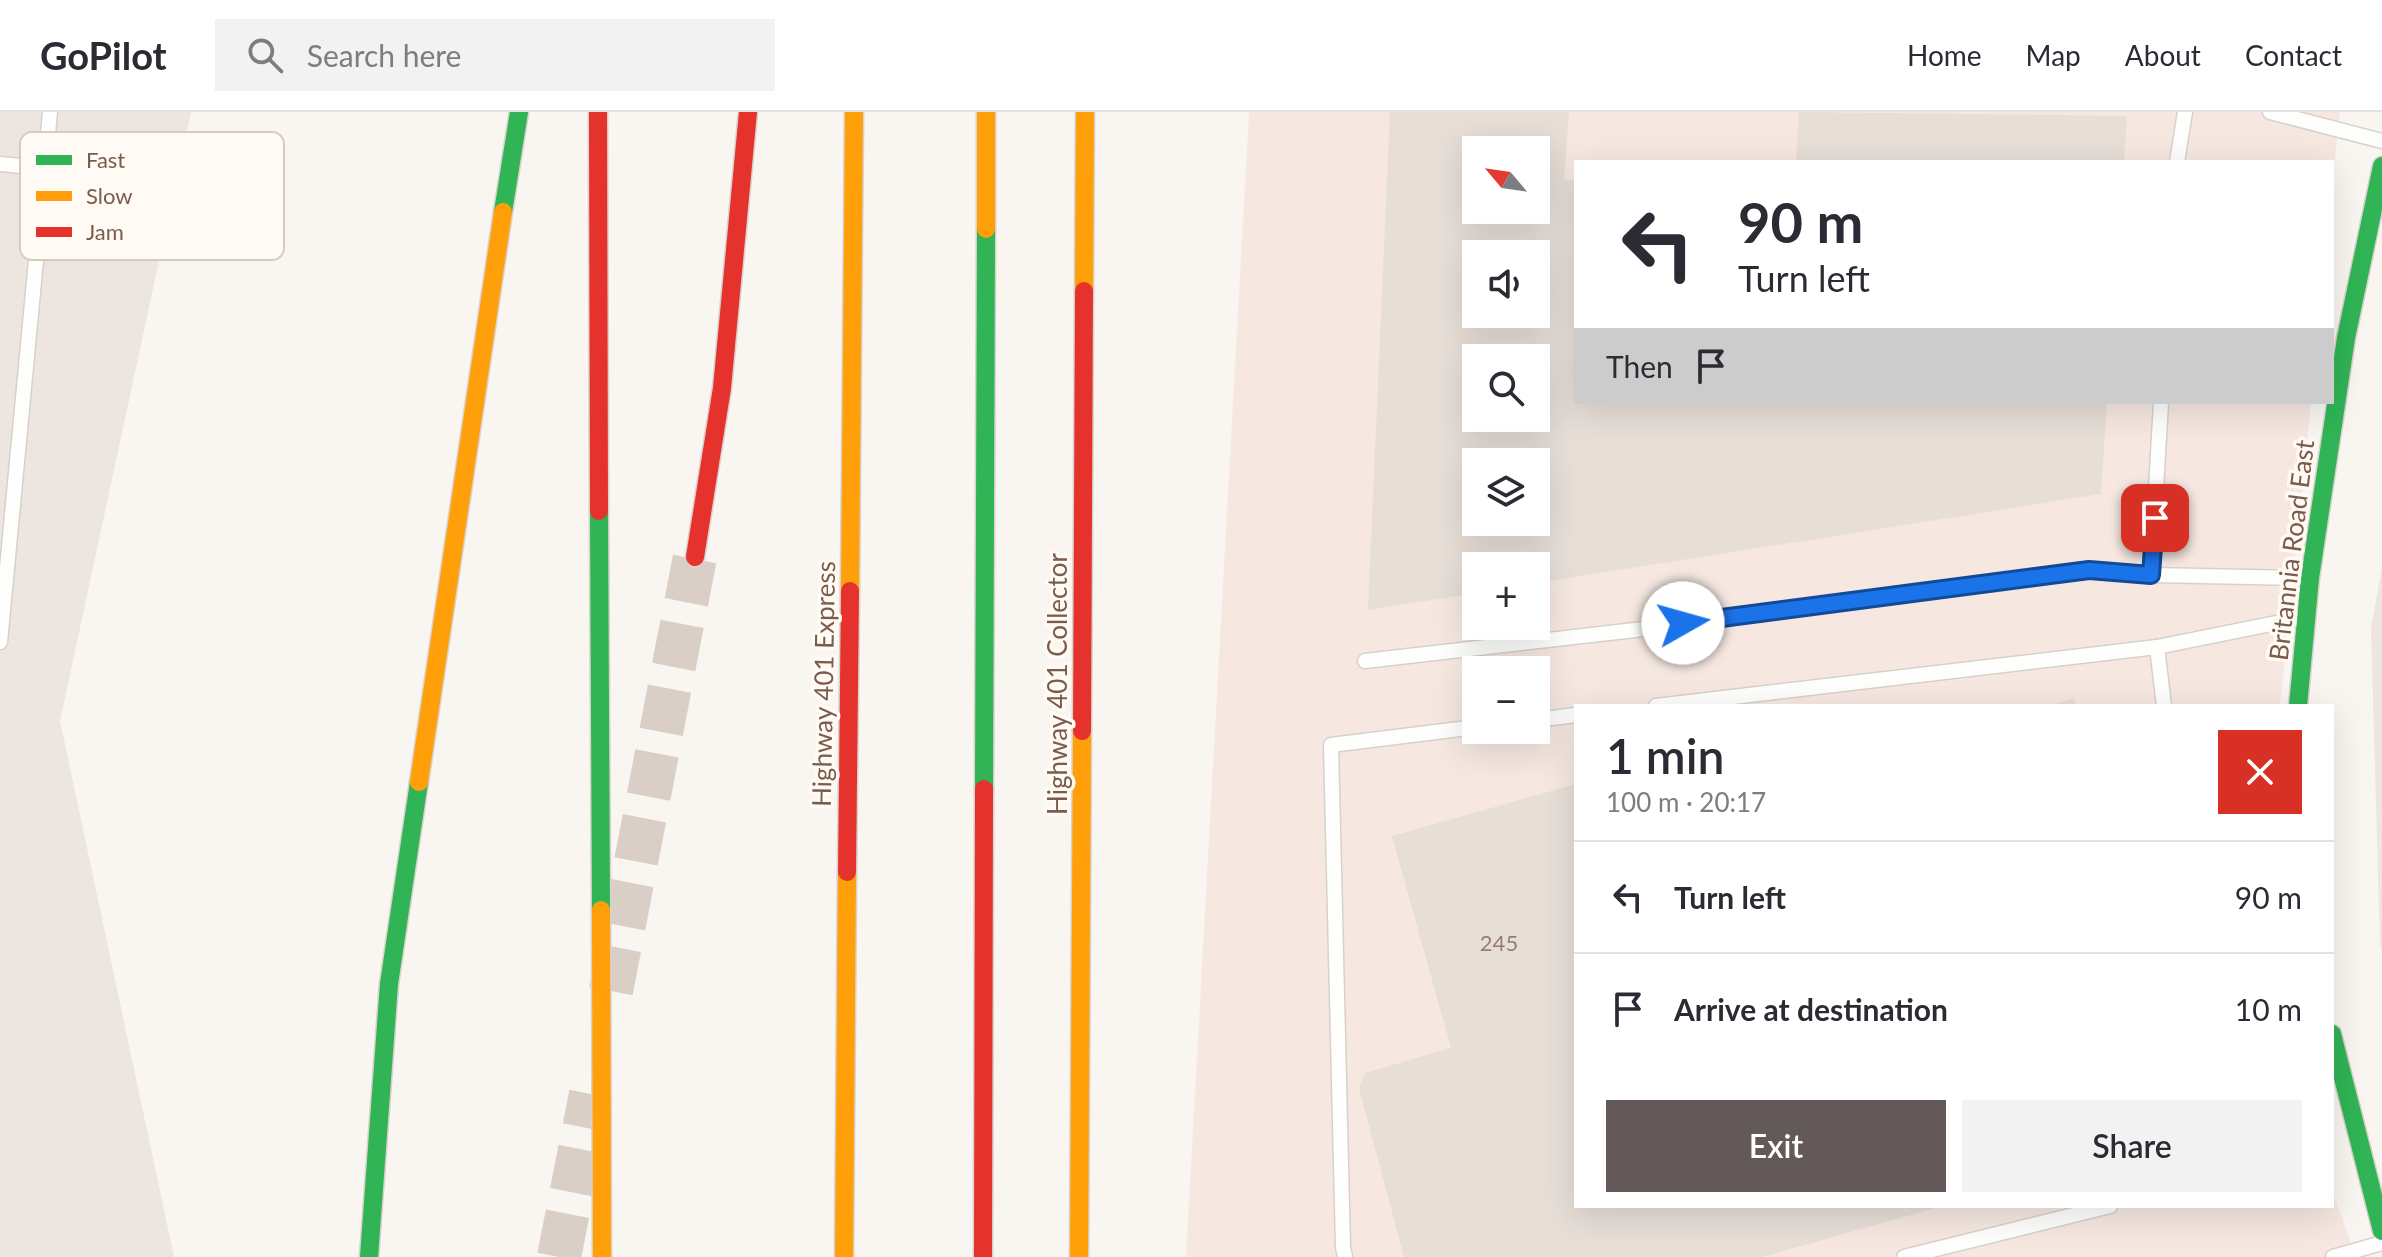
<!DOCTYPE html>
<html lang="en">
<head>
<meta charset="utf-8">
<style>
	:root { --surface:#fff; --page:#f2f2f3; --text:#2b2b33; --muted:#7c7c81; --line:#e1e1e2; --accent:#625958 }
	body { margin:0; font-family:Lato,sans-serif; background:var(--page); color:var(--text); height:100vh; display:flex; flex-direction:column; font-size:30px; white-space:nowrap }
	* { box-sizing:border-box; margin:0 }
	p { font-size:26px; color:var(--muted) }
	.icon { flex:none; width:44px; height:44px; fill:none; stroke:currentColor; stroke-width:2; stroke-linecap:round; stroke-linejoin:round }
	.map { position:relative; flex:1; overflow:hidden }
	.details { position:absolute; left:1574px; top:592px; width:760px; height:504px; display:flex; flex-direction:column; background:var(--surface); border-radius:0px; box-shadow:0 8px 32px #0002 }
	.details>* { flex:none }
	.hud { position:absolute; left:1574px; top:48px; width:760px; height:244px; border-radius:0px; box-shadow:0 8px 32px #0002; background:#fff; color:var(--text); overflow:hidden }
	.needle { width:52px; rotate:299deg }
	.fabs { position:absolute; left:1462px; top:24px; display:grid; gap:16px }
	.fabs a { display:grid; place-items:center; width:88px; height:88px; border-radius:0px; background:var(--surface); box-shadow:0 8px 32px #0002; font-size:40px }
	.pin { position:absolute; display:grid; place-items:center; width:68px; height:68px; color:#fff; margin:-34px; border-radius:16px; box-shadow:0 4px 12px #0006 }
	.me { position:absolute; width:88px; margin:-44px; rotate:83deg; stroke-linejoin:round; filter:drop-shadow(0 0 6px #0008) }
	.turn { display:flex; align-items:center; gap:28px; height:168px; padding:0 32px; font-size:36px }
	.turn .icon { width:104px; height:104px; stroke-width:2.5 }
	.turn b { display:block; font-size:56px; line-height:68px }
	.then { display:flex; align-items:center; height:76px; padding:0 32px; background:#0003; gap:16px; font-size:30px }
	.round { display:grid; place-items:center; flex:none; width:84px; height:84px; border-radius:0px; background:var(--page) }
	.overview { display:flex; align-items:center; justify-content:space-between; height:136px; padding:0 32px }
	h1 { font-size:48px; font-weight:600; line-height:60px }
	.action { display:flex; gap:16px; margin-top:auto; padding:16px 32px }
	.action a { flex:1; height:92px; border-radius:0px; background:var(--accent); color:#fff; font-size:32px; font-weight:600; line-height:92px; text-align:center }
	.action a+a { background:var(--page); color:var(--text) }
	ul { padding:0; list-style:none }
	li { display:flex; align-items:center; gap:24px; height:112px; padding:0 32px; border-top:2px solid var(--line) }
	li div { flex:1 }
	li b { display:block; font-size:30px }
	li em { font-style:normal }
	header { display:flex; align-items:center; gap:48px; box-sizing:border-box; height:112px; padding:0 40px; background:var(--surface); border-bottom:2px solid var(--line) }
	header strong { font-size:38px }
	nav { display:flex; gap:44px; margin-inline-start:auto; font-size:28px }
	.search { width:560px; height:72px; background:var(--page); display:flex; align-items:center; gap:20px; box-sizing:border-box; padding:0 28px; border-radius:0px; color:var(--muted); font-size:30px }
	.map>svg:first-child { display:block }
	.commercial { fill:#f6e8e1; fill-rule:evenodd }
	.industrial { fill:#ede5e0 }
	.building { fill:#e6ded7; fill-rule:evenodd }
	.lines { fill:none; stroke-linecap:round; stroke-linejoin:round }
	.highway-tunnel { stroke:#d9cfc7; stroke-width:44; stroke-dasharray:44 22; stroke-linecap:butt }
	.lane-casing { stroke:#d7d1cb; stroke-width:17 }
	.fast-casing { stroke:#d9d2cb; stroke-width:21 }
	.slow-casing { stroke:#d9d2cb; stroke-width:21 }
	.jam-casing { stroke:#d9d2cb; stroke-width:21 }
	.lane { stroke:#fefefd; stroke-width:14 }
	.fast { stroke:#30b455; stroke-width:18 }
	.slow { stroke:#ff9f0a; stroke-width:18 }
	.jam { stroke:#e5322d; stroke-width:18 }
	.route-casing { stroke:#114b97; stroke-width:20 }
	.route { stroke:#1a73e8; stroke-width:14 }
	.labels { text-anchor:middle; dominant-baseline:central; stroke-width:7; stroke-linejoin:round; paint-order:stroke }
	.number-label { font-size:22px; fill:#977e72 }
	.street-label { font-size:26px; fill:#7a5c4d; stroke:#fffaf3 }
	.key { fill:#fffaf3; stroke:#d7cbc1; stroke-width:2 }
	.key-label { font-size:22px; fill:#7a5c4d }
</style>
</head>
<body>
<header>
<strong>GoPilot</strong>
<div class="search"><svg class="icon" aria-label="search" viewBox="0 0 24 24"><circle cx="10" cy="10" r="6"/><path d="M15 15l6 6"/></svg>Search here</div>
<nav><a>Home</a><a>Map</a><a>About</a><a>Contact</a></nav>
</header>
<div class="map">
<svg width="2382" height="1145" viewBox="0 0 2382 1145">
	<rect width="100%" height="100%" fill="#f9f5f0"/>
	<!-- commercial -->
	<path class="commercial" d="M1249,0H2340L2332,74V50H1576V290H2311L2280,594H1576V1094H2332V1078L2356,1145H1186ZM1476,38H1536V98H1476ZM1476,142H1536V202H1476ZM1476,246H1536V306H1476ZM1476,350H1536V410H1476ZM1476,454H1536V514H1476ZM1476,558H1536V618H1476Z"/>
	<!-- industrial -->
	<g class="industrial">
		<polygon points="0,0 191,0 60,609 174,1145 0,1145"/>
		<polygon points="2382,454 2382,841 2380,832 2371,517"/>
	</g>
	<!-- building -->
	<g class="building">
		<path d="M1390,0H1569L1564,68L1576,69V290H2107L2101,382L1536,471V454H1476V481L1368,498ZM1476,38H1536V98H1476ZM1476,142H1536V202H1476ZM1476,246H1536V306H1476ZM1476,350H1536V410H1476Z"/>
		<polygon points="1799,0 2127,4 2124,50 1796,50"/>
		<polygon points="2074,586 2076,594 2051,594 2051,593"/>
		<polygon points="1576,672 1576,1094 1939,1095 1762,1145 1404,1145 1359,976 1365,961 1451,936 1392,724"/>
	</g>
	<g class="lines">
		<!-- highway-tunnel -->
		<g class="highway-tunnel">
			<polyline points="611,879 695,445"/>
			<polyline points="559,1145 591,982"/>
		</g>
		<defs>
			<g id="lane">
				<polyline points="2270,0 2382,29"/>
				<polyline points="2177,50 2185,0"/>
				<polyline points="0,52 129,64"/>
				<polyline points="2151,463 2161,290"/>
				<polyline points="0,530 50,0"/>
				<polyline points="2157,535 2164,594"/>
				<polyline points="1365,549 1652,516 2089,458 2151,463 2305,466"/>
				<polyline points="1656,594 2157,535 2301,506"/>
				<polyline points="1536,608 1576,603"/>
				<polyline points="1345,1145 1343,1135 1331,633 1476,615"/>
				<polyline points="1904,1145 2110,1094"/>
				<polyline points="2333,1145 2382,1131"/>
			</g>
			<g id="fast">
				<polyline points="503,100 519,0"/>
				<polyline points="599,399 601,798"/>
				<polyline points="2298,594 2310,466 2346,226 2382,54"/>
				<polyline points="984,677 986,117"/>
				<polyline points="2332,922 2382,1119"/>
				<polyline points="369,1145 389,872 419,670"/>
			</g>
			<g id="slow">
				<polyline points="986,117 986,0"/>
				<polyline points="1084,179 1085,0"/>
				<polyline points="850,479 854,0"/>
				<polyline points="419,670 503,100"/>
				<polyline points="601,798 602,1145"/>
				<polyline points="844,1145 847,760"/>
				<polyline points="1079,1145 1082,619"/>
			</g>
			<g id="jam">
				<polyline points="598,0 599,399"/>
				<polyline points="695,445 722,276 748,0"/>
				<polyline points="1082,619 1084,179"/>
				<polyline points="847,760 850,479"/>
				<polyline points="983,1145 984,677"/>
			</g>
		</defs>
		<!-- lane casing -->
		<use href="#lane" class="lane-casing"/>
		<!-- fast casing -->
		<use href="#fast" class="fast-casing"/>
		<!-- slow casing -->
		<use href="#slow" class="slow-casing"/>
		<!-- jam casing -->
		<use href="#jam" class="jam-casing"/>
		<!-- lane -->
		<use href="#lane" class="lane"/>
		<!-- fast -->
		<use href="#fast" class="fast"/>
		<!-- slow -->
		<use href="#slow" class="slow"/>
		<!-- jam -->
		<use href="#jam" class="jam"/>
	</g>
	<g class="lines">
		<defs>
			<polyline id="route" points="1683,511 2089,458 2151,463 2155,406"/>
		</defs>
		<!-- route casing -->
		<use href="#route" class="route-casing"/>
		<!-- route -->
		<use href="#route" class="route"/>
	</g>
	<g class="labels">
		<!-- number labels -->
		<g class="number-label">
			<text x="1499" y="830">245</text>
		</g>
		<!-- street labels -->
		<g class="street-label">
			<text transform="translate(2291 438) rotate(-83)">Britannia Road East</text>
			<text transform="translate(823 572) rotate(-89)">Highway 401 Express</text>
			<text transform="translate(1057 572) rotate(-90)">Highway 401 Collector</text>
		</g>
	</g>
	<!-- legend -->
	<rect x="20" y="20" width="264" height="128" rx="12" class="key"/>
	<rect x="36" y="43" width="36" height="10" fill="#30b455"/>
	<rect x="36" y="79" width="36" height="10" fill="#ff9f0a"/>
	<rect x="36" y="115" width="36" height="10" fill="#e5322d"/>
	<g class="key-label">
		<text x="86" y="56">Fast</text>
		<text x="86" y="92">Slow</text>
		<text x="86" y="128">Jam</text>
	</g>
</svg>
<div class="fabs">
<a><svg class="needle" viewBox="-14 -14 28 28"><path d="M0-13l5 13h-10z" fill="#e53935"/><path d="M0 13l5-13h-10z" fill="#7c7c81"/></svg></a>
<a><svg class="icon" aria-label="sound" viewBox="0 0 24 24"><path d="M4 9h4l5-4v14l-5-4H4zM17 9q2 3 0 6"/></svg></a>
<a><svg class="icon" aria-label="search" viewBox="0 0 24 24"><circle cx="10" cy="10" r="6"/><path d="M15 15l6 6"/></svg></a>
<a><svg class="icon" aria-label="layers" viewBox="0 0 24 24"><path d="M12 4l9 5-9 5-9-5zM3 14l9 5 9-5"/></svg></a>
<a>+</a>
<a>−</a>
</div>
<div class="pin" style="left:2155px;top:406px;background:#d93025"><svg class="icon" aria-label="arrive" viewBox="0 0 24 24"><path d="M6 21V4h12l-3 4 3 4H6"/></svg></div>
<svg class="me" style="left:1683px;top:511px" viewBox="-20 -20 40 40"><circle r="19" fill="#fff"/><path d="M0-13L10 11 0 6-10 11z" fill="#1a73e8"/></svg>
<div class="hud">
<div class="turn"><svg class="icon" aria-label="left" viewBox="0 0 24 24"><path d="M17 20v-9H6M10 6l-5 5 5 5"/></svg><div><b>90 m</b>Turn left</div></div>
<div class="then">Then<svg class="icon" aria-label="arrive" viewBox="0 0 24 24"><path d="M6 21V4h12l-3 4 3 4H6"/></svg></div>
</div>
<section class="details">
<div class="overview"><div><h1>1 min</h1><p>100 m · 20:17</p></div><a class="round" style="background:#d93025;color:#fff"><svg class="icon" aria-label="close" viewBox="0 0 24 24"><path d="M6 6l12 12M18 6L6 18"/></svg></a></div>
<ul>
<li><svg class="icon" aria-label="left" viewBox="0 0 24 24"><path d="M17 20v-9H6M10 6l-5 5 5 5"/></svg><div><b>Turn left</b></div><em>90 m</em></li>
<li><svg class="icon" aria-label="arrive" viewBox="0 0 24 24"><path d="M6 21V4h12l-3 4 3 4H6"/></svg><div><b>Arrive at destination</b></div><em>10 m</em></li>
</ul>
<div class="action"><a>Exit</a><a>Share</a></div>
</section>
</div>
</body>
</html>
